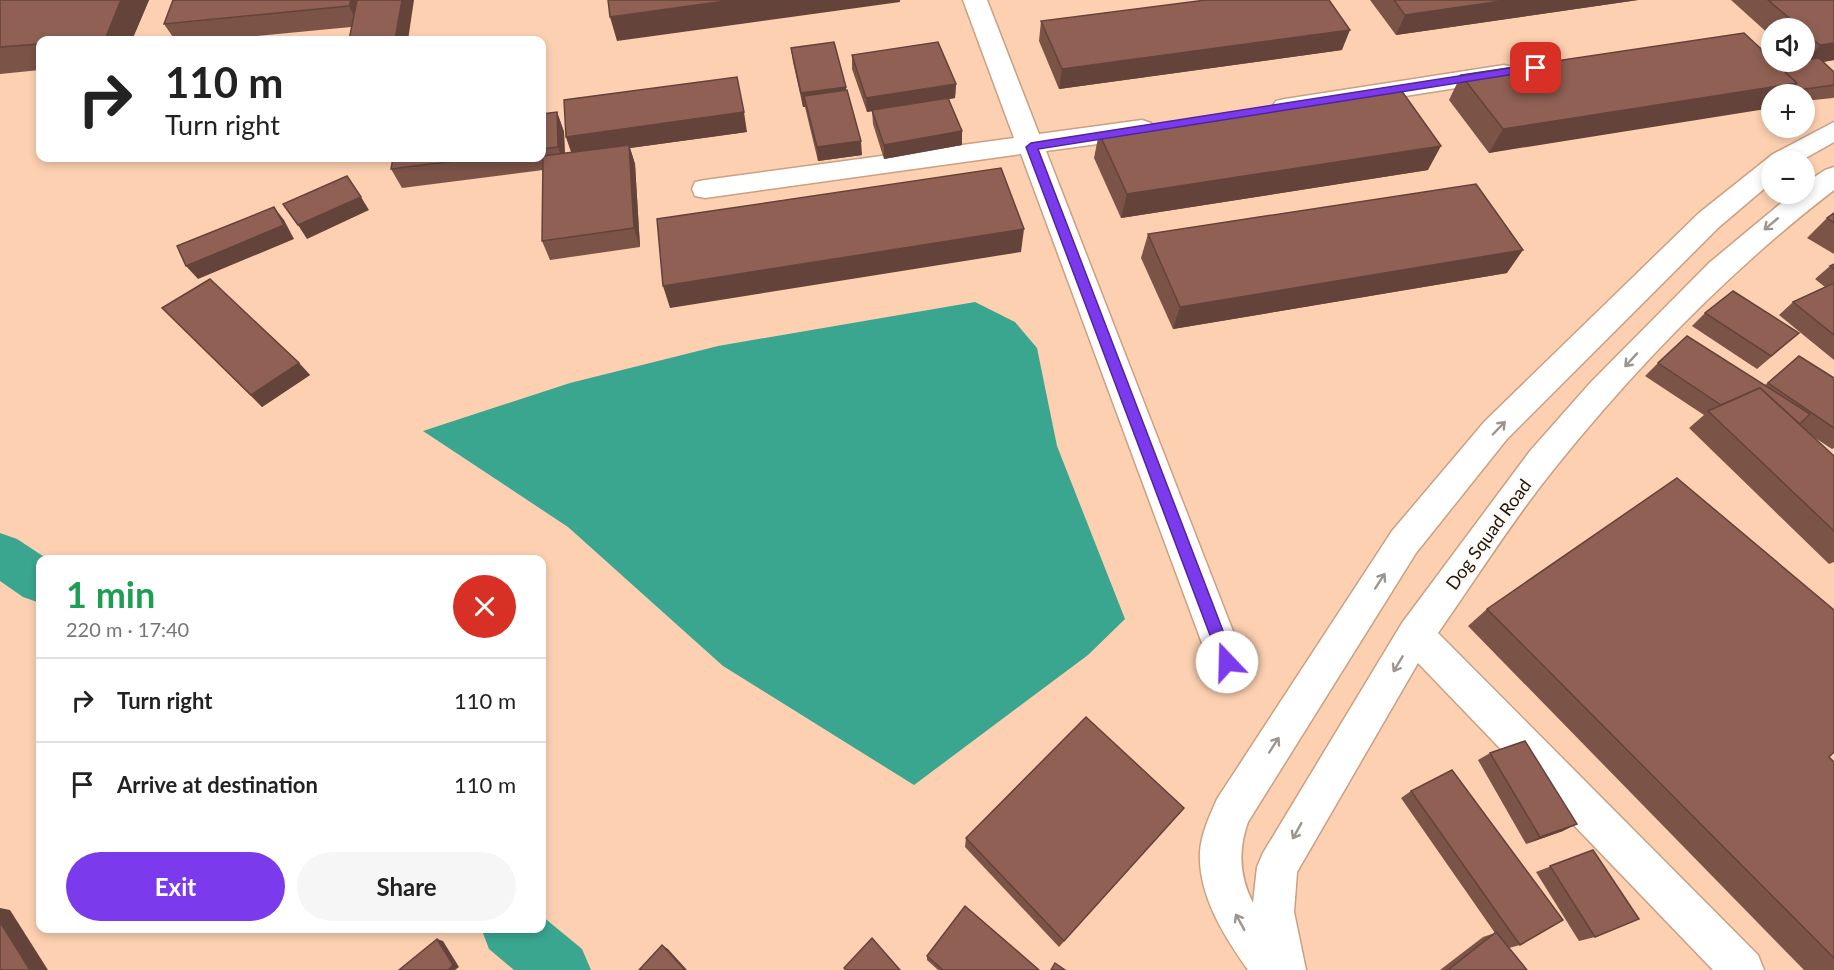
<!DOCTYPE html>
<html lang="en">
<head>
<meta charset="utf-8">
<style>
	:root { --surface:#fff; --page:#f6f6f6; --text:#222; --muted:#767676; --line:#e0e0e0; --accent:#7c3aed }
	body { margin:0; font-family:Lato,sans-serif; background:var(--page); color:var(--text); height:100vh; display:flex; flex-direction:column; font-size:22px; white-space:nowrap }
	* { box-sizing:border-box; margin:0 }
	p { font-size:20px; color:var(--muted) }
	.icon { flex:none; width:33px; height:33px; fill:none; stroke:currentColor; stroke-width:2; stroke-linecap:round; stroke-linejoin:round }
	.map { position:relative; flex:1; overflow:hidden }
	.panel { position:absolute; left:36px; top:555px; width:510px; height:378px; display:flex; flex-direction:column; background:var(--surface); border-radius:12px; box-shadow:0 3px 9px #0003 }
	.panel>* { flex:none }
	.top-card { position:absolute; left:36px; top:36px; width:510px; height:126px; border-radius:12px; box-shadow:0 3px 9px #0003; background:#fff; color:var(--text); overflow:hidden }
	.buttons { position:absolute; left:1761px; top:18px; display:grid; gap:12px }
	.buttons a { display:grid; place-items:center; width:54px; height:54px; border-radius:50%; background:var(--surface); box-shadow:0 3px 9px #0003; font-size:30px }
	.pin { position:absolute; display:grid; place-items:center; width:51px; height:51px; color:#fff; margin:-26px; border-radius:12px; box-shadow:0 3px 9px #0006 }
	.me { position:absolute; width:66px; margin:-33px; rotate:339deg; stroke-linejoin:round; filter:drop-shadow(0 0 4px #0008) }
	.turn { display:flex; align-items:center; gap:21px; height:126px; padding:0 30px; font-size:27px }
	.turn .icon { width:78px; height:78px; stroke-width:2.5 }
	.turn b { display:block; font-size:42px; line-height:51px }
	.round { display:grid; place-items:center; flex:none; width:63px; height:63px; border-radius:32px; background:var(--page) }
	.headline { display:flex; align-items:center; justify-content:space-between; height:102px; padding:0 30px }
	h1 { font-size:36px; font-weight:700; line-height:45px; color:#1e9e55 }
	.primary-button { display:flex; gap:12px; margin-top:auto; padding:12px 30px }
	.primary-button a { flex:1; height:69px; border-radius:36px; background:var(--accent); color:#fff; font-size:24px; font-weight:700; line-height:69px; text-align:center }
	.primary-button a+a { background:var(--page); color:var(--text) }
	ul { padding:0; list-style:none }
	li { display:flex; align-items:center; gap:18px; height:84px; padding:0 30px; border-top:2px solid var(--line) }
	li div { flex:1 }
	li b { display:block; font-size:22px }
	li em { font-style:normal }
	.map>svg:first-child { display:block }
	.water { fill:#3aa690 }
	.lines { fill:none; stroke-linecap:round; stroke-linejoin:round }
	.canal { fill:#3aa690; fill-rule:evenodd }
	.minor-casing { stroke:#caa082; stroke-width:3 }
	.minor { fill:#fff; fill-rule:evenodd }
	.wall { fill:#7b5347 }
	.shaded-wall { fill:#64433a }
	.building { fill:#8f6053; stroke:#64433a; stroke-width:1.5 }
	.oneway { stroke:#9c9590 }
	.route { fill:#7c3aed; stroke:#51269a; stroke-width:1.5 }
	.labels { text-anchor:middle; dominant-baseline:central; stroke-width:4.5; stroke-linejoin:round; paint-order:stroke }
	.street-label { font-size:18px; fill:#221308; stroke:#fefaf6 }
</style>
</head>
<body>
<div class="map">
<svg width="1834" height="970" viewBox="0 0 1834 970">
	<rect width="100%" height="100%" fill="#fcd0b1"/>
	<!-- water -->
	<polygon class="water" points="975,302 1015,322 1037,348 1057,446 1125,619 1088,655 914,785 723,666 568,527 423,431 570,383 718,346"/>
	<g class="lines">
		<!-- canal -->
		<g class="canal">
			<polygon points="0,533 17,539 49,560 40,560 40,603 23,597 0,581"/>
			<polygon points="542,916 582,949 591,970 514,970 489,949 481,928 542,928"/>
		</g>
		<defs>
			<g id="minor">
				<polygon points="963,0 987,0 1039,134 1142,120 1151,123 1155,129 1151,135 1142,138 1046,151 1245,662 1240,674 1227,679 1214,674 1209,662 1021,154 705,198 695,196 692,189 695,182 705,180 1014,138"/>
				<polygon points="1504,65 1513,67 1516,73 1513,79 1285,115 1276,113 1272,107 1276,101 1285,99"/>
				<path d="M1834,122V142L1802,160H1772V182L1719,227L1507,439L1416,553L1248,822C1238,850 1239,876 1253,903L1257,867L1263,853L1402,623L1530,451L1591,382L1709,263L1792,194H1804V184L1825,170L1834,167V190C1730,270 1636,367 1554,469C1512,521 1476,579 1438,633L1758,955L1764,970H1713L1418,663L1297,872L1294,912L1306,970H1248C1224,936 1198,895 1200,852C1201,834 1210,815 1217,799L1392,531L1485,421L1699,213L1773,154Z"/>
			</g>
		</defs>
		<!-- minor casing -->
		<use href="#minor" class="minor-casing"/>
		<!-- minor -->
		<use href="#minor" class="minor"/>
	</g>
	<!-- wall -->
	<g class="wall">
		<polygon points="0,0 149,0 132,40 40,40 40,70 0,74"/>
		<polygon points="414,0 351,27 214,40 175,40 164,24"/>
		<polygon points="1370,0 1638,0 1396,35"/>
		<polygon points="1731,0 1834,0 1834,60 1823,62 1834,72 1834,97 1833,98 1804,101 1804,94 1772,94 1489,153 1449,100 1461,75 1804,62 1804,28 1772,28 1772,37"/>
		<polygon points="1041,21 1342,50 1059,89 1039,41"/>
		<polygon points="791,48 846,90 862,155 818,161 805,107 803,107 793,62"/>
		<polygon points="852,55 956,84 955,98 949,99 962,145 884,159 873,124 872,111 867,112 852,69"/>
		<polygon points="557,112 564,132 565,153 571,152 566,137 747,132 630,148 635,164 640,247 550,260 542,241 543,170 402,188 391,169 393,158 542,158 542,114"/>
		<polygon points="1099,133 1428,170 1121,218 1094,158"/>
		<polygon points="1834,213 1834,254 1807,238 1827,218"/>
		<polygon points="1148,234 1507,273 1173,329 1141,258"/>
		<polygon points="1834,264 1834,360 1779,315 1793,302 1825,287 1815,279 1830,266"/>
		<polygon points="162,308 299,363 310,375 262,407"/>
		<polygon points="1705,313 1784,346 1757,369 1692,326"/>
		<polygon points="1799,356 1834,378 1834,448 1832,449 1812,436 1834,456 1834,562 1829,564 1689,428 1704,415 1645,376 1658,363 1765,385"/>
		<polygon points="1487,609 1829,757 1834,762 1834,970 1804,970 1468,626"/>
		<polygon points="1490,753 1563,831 1526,844 1478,760"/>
		<polygon points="1411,791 1520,945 1509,948 1527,970 1440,970 1483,937 1495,933 1401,798"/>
		<polygon points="1184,808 1059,947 965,847 966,838"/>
		<polygon points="1593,850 1595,937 1579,941 1536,872"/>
		<polygon points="927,956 1039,970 938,970 927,960"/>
	</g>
	<!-- shaded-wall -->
	<g class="shaded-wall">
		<polygon points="121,0 149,0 132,40 108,40 106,37"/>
		<polygon points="351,0 365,0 359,26 349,6"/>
		<polygon points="402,0 414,0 408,40 395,40"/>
		<polygon points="733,0 900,0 900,2 617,41 610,17"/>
		<polygon points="1509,0 1638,0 1396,35 1405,15"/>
		<polygon points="1350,30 1342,50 1059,89 1062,69"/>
		<polygon points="1834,43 1834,60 1805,65 1805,63 1820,45"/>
		<polygon points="1797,83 1787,94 1772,94 1772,108 1489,153 1503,129"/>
		<polygon points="956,84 955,98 867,112 866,98"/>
		<polygon points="846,87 847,101 804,96 805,107 803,107 801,93"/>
		<polygon points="557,112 564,132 565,167 558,147"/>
		<polygon points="744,112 747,132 630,148 635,164 640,247 634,228 573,156 566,137"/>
		<polygon points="962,131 962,145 884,159 884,145"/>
		<polygon points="861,141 862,155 818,161 817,147"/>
		<polygon points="1441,146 1428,170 1121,218 1127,194"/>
		<polygon points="361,197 369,210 307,239 298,225"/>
		<polygon points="274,207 284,220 294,239 198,279 186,266"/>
		<polygon points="1024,229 1021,252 670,308 663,286"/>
		<polygon points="1523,250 1507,273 1173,329 1180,307"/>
		<polygon points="299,363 310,375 262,407 251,395"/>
		<polygon points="1577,824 1563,831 1526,844 1540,837"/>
		<polygon points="0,908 10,910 48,970 30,970 0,922"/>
		<polygon points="437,939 443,941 459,967 455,970 448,970"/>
		<polygon points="662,945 668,949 687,970 685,970"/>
	</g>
	<!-- building -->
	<g class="building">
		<polygon points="0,0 121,0 106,37 71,40 40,40 40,44 0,47"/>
		<polygon points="173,0 351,0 349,6 164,24"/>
		<polygon points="357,0 402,0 395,40 349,40"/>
		<polygon points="608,0 733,0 610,17"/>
		<polygon points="1206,0 1329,0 1350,30 1062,69 1041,21"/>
		<polygon points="1394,0 1509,0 1405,15"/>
		<polygon points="1768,0 1834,0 1834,43 1820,45 1804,32 1804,28 1801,28"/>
		<polygon points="1744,33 1772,59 1772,62 1774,62 1797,83 1503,129 1461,75"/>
		<polygon points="834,42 846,87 801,93 791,48"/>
		<polygon points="938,42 956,84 866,98 852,55"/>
		<polygon points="1772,48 1772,59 1761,50"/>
		<polygon points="1819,58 1834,72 1834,85 1791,91 1797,83 1777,64 1796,62 1804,62 1804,60"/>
		<polygon points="1774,62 1796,62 1777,64"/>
		<polygon points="737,77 744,112 566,137 564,100"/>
		<polygon points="847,90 861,141 817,147 804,96"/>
		<polygon points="1401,90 1441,146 1127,194 1099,133"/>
		<polygon points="948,98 962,131 884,145 872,110"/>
		<polygon points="557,112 558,147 542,149 542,114"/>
		<polygon points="629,145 634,228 542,241 543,156"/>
		<polygon points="393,158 479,158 391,169"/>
		<polygon points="1001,168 1024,229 663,286 657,219"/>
		<polygon points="347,176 361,197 298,225 283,204"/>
		<polygon points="1476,184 1523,250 1180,307 1148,234"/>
		<polygon points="274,207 284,225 186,266 177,246"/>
		<polygon points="1834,213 1834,223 1827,218"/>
		<polygon points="1834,264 1834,269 1830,266"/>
		<polygon points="210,279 299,363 251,395 162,308"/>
		<polygon points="1834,283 1834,335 1793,302"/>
		<polygon points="1733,291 1799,333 1771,356 1705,313"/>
		<polygon points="1687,336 1810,414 1800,424 1760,388 1721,405 1658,363"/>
		<polygon points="1799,356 1834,378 1834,428 1768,383"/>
		<polygon points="1760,388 1834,456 1834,531 1708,411"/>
		<polygon points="1677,478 1834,610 1834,752 1829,757 1834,762 1834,958 1487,609"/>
		<polygon points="1086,717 1184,808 1064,941 966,838"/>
		<polygon points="1525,741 1577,824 1540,837 1490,753"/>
		<polygon points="1452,770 1563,920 1520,945 1411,791"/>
		<polygon points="1593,850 1639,919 1595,937 1550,866"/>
		<polygon points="965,906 1039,970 943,970 927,956"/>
		<polygon points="0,922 30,970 0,970"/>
		<polygon points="1496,932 1527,970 1448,970"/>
		<polygon points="872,938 900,970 846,970 844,968"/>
		<polygon points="437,939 453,965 448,970 399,970"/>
		<polygon points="662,945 685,970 639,970"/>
		<polygon points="1055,963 1065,970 1051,970"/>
	</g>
	<!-- one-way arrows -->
	<defs><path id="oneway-shaft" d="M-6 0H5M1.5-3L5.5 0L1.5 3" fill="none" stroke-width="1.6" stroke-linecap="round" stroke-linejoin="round" transform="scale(1.5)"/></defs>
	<g class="oneway">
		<use href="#oneway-shaft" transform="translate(1771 224) rotate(140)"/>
		<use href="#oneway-shaft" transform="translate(1631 360) rotate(133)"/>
		<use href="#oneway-shaft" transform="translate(1499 428) rotate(-46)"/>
		<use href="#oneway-shaft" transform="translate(1380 581) rotate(-57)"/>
		<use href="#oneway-shaft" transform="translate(1398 664) rotate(121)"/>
		<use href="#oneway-shaft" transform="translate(1274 745) rotate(-57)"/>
		<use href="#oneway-shaft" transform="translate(1297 831) rotate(119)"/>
		<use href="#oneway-shaft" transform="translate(1240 922) rotate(-119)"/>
	</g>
	<!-- route -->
	<polygon class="route" points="1536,64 1541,68 1540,70 1038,149 1235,662 1233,667 1227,669 1222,667 1026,147 1031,143"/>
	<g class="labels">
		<!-- street labels -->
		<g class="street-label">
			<text transform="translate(1488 534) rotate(-54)">Dog Squad Road</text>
		</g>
	</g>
</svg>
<div class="buttons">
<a><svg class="icon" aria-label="sound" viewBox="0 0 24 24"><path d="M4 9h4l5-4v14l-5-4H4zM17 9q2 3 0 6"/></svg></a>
<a>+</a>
<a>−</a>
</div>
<div class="pin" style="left:1536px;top:68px;background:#d93025"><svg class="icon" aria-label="arrive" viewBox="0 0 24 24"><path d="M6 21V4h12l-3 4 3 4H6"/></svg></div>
<svg class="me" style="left:1227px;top:662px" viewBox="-20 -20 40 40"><circle r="19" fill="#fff"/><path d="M0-13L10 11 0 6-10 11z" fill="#7c3aed"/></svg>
<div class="top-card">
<div class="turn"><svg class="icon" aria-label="right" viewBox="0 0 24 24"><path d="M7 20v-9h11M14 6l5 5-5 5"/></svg><div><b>110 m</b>Turn right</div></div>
</div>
<section class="panel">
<div class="headline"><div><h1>1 min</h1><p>220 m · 17:40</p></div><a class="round" style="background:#d93025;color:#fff"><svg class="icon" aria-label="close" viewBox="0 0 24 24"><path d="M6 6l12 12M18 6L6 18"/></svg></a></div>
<ul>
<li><svg class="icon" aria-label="right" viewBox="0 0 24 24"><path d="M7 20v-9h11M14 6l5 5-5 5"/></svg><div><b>Turn right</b></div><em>110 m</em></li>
<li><svg class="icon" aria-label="arrive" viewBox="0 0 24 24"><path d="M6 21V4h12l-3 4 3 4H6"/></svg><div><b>Arrive at destination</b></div><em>110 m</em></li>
</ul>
<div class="primary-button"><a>Exit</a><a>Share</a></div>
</section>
</div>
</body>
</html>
